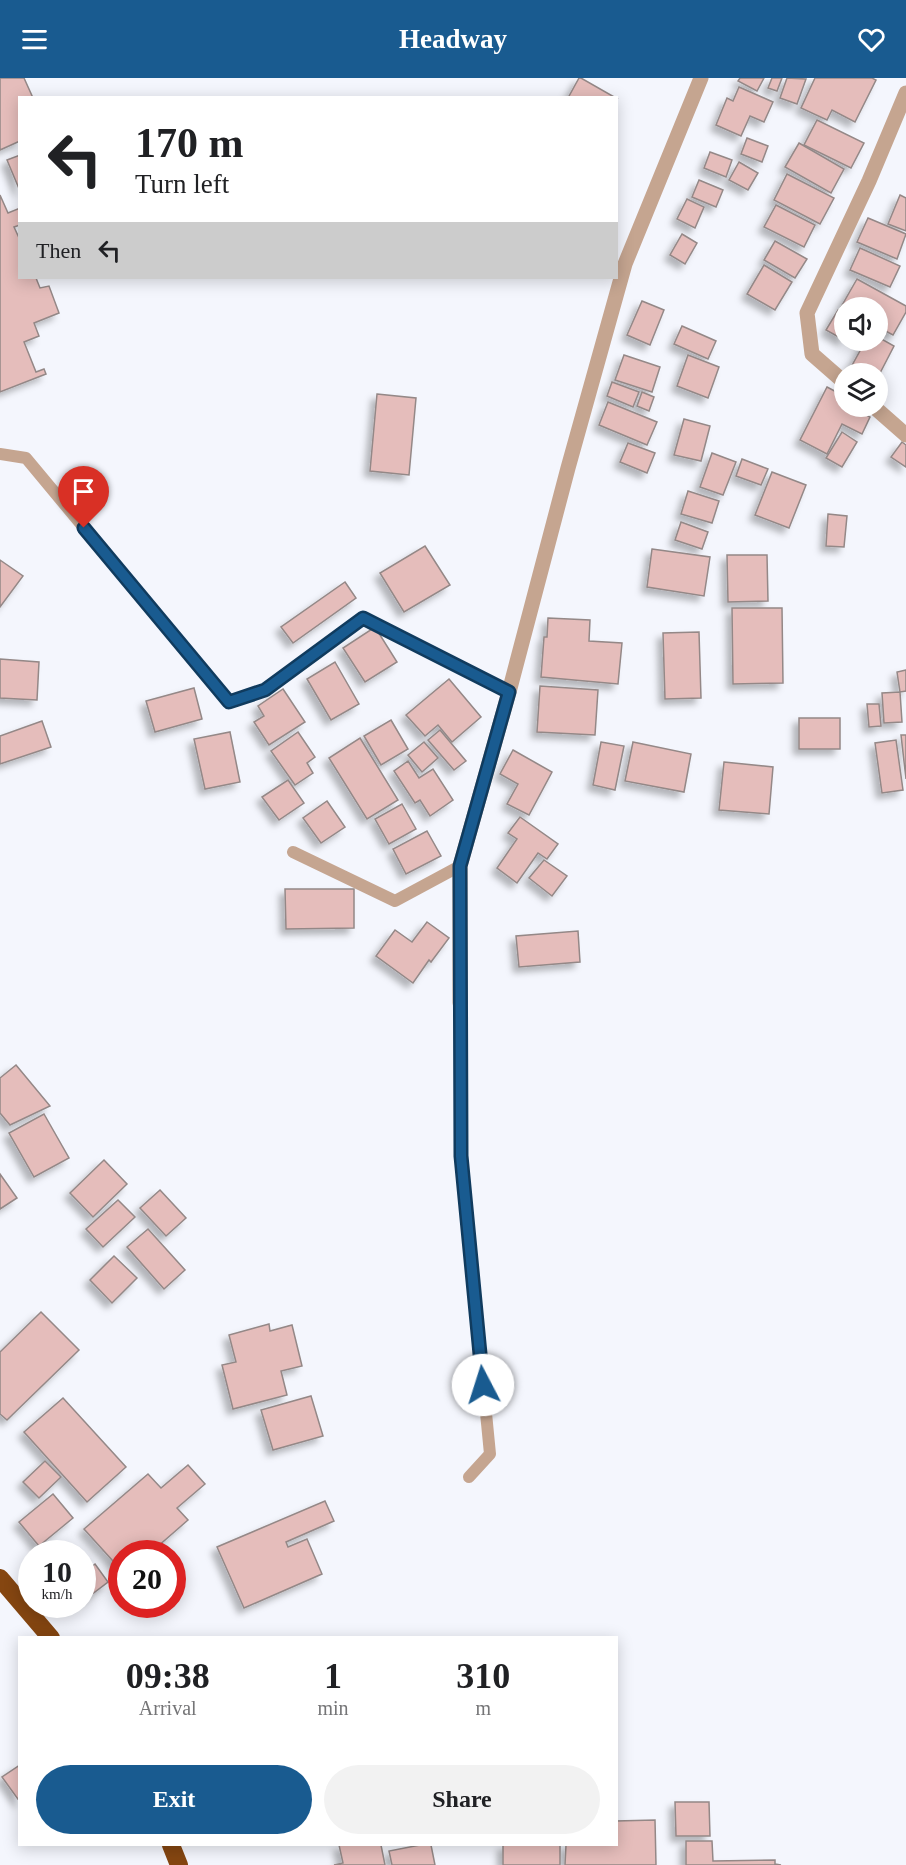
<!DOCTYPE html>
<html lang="en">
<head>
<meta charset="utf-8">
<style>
	:root { --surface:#fff; --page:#f2f2f2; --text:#202124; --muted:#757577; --accent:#195b90 }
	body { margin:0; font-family:"Times New Roman",serif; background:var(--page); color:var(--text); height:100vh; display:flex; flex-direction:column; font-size:22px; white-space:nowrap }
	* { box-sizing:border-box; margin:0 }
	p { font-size:20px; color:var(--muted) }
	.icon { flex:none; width:33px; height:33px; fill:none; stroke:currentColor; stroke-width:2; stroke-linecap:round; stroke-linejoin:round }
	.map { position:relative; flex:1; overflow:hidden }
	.panel { position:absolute; left:18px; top:1558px; width:600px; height:210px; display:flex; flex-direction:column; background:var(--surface); border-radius:0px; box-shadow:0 3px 15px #0003 }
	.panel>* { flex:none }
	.top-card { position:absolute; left:18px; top:18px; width:600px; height:183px; border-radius:0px; box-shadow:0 3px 15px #0003; background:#fff; color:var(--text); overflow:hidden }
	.tools { position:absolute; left:834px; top:219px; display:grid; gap:12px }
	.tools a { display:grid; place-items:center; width:54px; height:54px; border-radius:50%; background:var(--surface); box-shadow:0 3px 15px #0003; font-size:30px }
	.speed { position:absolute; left:18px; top:1462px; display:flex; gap:12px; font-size:30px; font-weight:700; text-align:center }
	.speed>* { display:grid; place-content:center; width:78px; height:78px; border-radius:50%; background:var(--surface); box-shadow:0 3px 15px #0003; line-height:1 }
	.speed small { font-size:15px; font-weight:400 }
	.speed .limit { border:9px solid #d22; background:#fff; color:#111 }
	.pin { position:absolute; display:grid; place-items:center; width:51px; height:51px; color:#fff; margin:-62px -26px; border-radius:50% 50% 50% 0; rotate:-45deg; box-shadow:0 0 6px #0007 }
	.pin .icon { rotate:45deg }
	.me { position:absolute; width:66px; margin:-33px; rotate:355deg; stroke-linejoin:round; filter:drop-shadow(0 0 4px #0008) }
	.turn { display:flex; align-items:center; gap:21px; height:126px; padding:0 18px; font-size:27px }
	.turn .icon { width:78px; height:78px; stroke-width:2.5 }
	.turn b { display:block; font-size:42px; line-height:51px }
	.then { display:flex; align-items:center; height:57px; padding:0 18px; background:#0003; gap:12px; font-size:22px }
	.eta { display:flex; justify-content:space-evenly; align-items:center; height:102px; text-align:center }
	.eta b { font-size:36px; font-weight:800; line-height:42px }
	.cta { display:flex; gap:12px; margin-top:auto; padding:12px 18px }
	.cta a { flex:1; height:69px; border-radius:36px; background:var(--accent); color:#fff; font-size:24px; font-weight:800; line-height:69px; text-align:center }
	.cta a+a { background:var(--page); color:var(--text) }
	header { display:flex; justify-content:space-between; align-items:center; height:78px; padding:0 18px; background:var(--accent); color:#fff; font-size:27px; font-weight:800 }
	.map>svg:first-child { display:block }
	.building { fill:#e5bdbb; stroke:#948887; stroke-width:1.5; filter:url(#shadow) }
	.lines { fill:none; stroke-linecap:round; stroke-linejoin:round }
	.lane { stroke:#c5a590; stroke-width:12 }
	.street { stroke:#c5a590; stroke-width:15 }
	.highway { stroke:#854611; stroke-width:18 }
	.route-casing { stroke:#103b5e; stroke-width:15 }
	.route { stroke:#195b90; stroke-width:10 }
</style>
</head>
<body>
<header><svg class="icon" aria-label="menu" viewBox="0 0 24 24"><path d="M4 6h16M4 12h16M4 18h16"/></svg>Headway<svg class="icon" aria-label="heart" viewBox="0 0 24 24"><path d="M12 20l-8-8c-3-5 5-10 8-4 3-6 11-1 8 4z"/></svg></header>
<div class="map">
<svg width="906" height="1787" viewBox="0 0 906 1787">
	<defs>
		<filter id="shadow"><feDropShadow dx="-5.5" dy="5.5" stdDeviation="3" flood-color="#0004"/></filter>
	</defs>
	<rect width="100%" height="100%" fill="#f4f6fd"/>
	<!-- building -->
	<g class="building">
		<polygon points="0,0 24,0 33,20 20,20 20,63 0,72"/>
		<polygon points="579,0 581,0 616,20 568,20"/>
		<polygon points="740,0 764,0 757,13 738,3"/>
		<polygon points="772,0 782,0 777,13 768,10"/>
		<polygon points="787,0 806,1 797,26 780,20"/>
		<polygon points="815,0 872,0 876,2 855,44 832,32 827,42 801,30"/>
		<polygon points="739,9 773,24 764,44 750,38 741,58 716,47 727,20 733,23"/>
		<polygon points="817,42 864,65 851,90 804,67"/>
		<polygon points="747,60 768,68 762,84 741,76"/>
		<polygon points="799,65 844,91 831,115 785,89"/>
		<polygon points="710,74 732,82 726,99 704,90"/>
		<polygon points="20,77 20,113 7,82"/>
		<polygon points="739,84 758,95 748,112 729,102"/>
		<polygon points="787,96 834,120 820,146 774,122"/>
		<polygon points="699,102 723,112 716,129 692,119"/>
		<polygon points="0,117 8,135 20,130 20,147 14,149 20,162 20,200 36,200 40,210 49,208 59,235 34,245 39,258 24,264 36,294 44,291 46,296 0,314"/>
		<polygon points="900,117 906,120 906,153 888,146"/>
		<polygon points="687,121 704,129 695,150 677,141"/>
		<polygon points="776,127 815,147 804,169 764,149"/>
		<polygon points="868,140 906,156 897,181 857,164"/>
		<polygon points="682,156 697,165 685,186 670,177"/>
		<polygon points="775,163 807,181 795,200 764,182"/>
		<polygon points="860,170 900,188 890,209 850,192"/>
		<polygon points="764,187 792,204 775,232 747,216"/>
		<polygon points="857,201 906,228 906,234 893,257 878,249 878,230 844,230 844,231 841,229"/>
		<polygon points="642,223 664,232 650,267 627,257"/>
		<polygon points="838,232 844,235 844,262 826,252"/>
		<polygon points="682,248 716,263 708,281 674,266"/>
		<polygon points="878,259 894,268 878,299 878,296 858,296 850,291 866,262 878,262"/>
		<polygon points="624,277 660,289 652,314 615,302"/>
		<polygon points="688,277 719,289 708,320 677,308"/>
		<polygon points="612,304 639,314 633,329 607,318"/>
		<polygon points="827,309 844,318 844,328 850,328 870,339 862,356 842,346 827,376 800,362"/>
		<polygon points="642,314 654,319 649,333 637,328"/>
		<polygon points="377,316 416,320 409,397 370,393"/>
		<polygon points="608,324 657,344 647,367 599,347"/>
		<polygon points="684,341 710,348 701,383 674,377"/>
		<polygon points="842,354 857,364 842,389 826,380"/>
		<polygon points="902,364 906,367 906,389 891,379"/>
		<polygon points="628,365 655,375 647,395 620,384"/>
		<polygon points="712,375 736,384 723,417 700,409"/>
		<polygon points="742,381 768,391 761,407 736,398"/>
		<polygon points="772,394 806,407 789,450 755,437"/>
		<polygon points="688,413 719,423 712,445 681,436"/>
		<polygon points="828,436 847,438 844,469 826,468"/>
		<polygon points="681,444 708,454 702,471 675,462"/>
		<polygon points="425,468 450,507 404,534 380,495"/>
		<polygon points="652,471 710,479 704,518 647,509"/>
		<polygon points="727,477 767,477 768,523 728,524"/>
		<polygon points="0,482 23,498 0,529"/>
		<polygon points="345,504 356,520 293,565 281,549"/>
		<polygon points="732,530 782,530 783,605 733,606"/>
		<polygon points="548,540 590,542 589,563 622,565 618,606 541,599 544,559 547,559"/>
		<polygon points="375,549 397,584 365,604 343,570"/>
		<polygon points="699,554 701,620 665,621 663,555"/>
		<polygon points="0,581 39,584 37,622 0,620"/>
		<polygon points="335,584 359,626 331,642 307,601"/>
		<polygon points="906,592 906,613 900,614 897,594"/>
		<polygon points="449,601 481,639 452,664 438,647 425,658 406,637"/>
		<polygon points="540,608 598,612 595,657 537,654"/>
		<polygon points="194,610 202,641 155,654 146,623"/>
		<polygon points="283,611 305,644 269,667 254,644 264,638 258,628"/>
		<polygon points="900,614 902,644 884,645 882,615"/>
		<polygon points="867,626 879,626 881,648 869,649"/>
		<rect x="799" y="640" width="41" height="31"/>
		<polygon points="391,642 408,671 381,687 364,658"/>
		<polygon points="42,643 51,669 0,686 0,658"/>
		<polygon points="440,652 466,683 454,692 428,662"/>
		<polygon points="230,654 240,704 205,711 194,661"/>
		<polygon points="298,654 315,679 307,685 313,695 295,707 271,673"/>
		<polygon points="901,657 906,657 906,701"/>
		<polygon points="360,660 398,722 367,741 329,680"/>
		<polygon points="896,662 903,712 882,715 875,665"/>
		<polygon points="424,664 438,680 422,694 408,677"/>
		<polygon points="601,664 624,668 615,712 593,707"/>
		<polygon points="633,664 691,676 684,714 625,703"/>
		<polygon points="513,672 552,694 529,737 507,726 518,706 500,696"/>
		<polygon points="408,683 419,700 433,691 453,722 430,738 420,722 415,725 394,693"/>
		<polygon points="724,684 773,689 769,736 719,732"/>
		<polygon points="288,702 304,725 279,742 262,719"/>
		<polygon points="327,723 345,749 321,765 303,740"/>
		<polygon points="402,726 416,751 389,766 375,741"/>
		<polygon points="520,739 558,766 547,781 538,775 517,805 497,790 517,761 508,755"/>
		<polygon points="427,753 441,778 406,796 393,771"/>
		<polygon points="544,782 567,798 552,818 529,800"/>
		<polygon points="285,811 354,811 354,850 286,851"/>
		<polygon points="427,844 449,860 431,884 429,882 413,905 376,878 395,852 412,864"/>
		<polygon points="578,853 580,884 519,889 516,858"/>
		<polygon points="16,987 50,1028 10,1047 0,1035 0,1000"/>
		<polygon points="44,1036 69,1080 34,1099 9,1055"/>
		<polygon points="104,1082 127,1106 93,1139 70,1115"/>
		<polygon points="0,1096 17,1120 0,1131"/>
		<polygon points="160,1112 186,1140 166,1158 140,1130"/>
		<polygon points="118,1122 135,1139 103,1169 86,1151"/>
		<polygon points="148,1151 185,1192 164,1211 127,1169"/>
		<polygon points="114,1178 137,1200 112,1225 90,1202"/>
		<polygon points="41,1234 79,1272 7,1342 0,1336 0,1274"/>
		<polygon points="269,1246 270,1253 292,1247 302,1288 281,1293 287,1317 233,1331 222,1287 236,1284 229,1257"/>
		<polygon points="311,1318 323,1358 273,1372 261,1332"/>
		<polygon points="63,1320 126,1389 87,1424 24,1354"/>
		<polygon points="45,1383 61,1399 39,1420 23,1404"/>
		<polygon points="188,1387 205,1406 177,1430 188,1442 149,1476 122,1476 122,1493 84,1451 148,1396 161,1410"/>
		<polygon points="53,1416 73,1440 39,1468 19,1444"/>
		<polygon points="325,1423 334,1443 286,1464 288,1469 307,1461 322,1496 244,1530 217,1469"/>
		<polygon points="95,1486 108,1504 87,1520 82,1514 82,1496"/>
		<polygon points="20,1687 20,1724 2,1699"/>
		<polygon points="675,1724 709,1724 710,1758 676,1758"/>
		<polygon points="655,1742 656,1787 565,1787 566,1767 616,1767 616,1743"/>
		<polygon points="686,1763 712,1763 713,1783 775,1782 775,1786 781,1787 686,1787"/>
		<polygon points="339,1767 381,1767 385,1787 334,1787 343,1785"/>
		<polygon points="420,1767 431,1767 435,1787 392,1787 389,1773"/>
		<rect x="503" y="1767" width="57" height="20"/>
	</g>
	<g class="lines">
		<!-- lane -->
		<g class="lane">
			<polyline points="0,376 26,380 229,624 265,612 363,540 509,614"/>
			<polyline points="293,774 395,823 460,788"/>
			<polyline points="460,925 461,1078 490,1376 469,1399"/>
		</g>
		<!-- street -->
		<g class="street">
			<polyline points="844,304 812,276 807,235 869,103 906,15"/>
			<polyline points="873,328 906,357"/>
			<polyline points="460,925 460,788 509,614 568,390 625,186 701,0"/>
		</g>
		<!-- highway -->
		<g class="highway">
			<polyline points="0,1500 51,1560"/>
			<polyline points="171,1767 179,1787"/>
		</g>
	</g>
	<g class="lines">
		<defs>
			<polyline id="route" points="84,450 229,624 265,612 363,540 509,614 460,788 461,1078 483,1307"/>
		</defs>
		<!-- route casing -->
		<use href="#route" class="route-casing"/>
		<!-- route -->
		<use href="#route" class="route"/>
	</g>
</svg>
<div class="tools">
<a><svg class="icon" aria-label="sound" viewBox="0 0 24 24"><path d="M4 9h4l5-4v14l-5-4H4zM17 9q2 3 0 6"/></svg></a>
<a><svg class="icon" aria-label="layers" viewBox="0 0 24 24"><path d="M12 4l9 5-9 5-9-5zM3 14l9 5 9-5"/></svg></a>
</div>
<div class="speed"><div>10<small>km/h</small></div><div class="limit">20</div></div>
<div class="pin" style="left:84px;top:450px;background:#d93025"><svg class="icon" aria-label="arrive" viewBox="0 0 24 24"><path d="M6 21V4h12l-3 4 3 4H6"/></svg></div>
<svg class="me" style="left:483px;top:1307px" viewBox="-20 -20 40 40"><circle r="19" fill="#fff"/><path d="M0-13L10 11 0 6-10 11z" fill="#195b90"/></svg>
<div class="top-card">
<div class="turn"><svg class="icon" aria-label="left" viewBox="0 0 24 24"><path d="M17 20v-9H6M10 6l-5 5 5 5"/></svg><div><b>170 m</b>Turn left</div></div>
<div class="then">Then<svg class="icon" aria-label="left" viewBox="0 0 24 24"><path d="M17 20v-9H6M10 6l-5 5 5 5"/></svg></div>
</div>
<section class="panel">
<div class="eta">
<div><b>09:38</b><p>Arrival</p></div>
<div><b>1</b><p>min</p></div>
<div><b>310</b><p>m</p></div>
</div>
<div class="cta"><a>Exit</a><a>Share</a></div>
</section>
</div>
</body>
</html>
